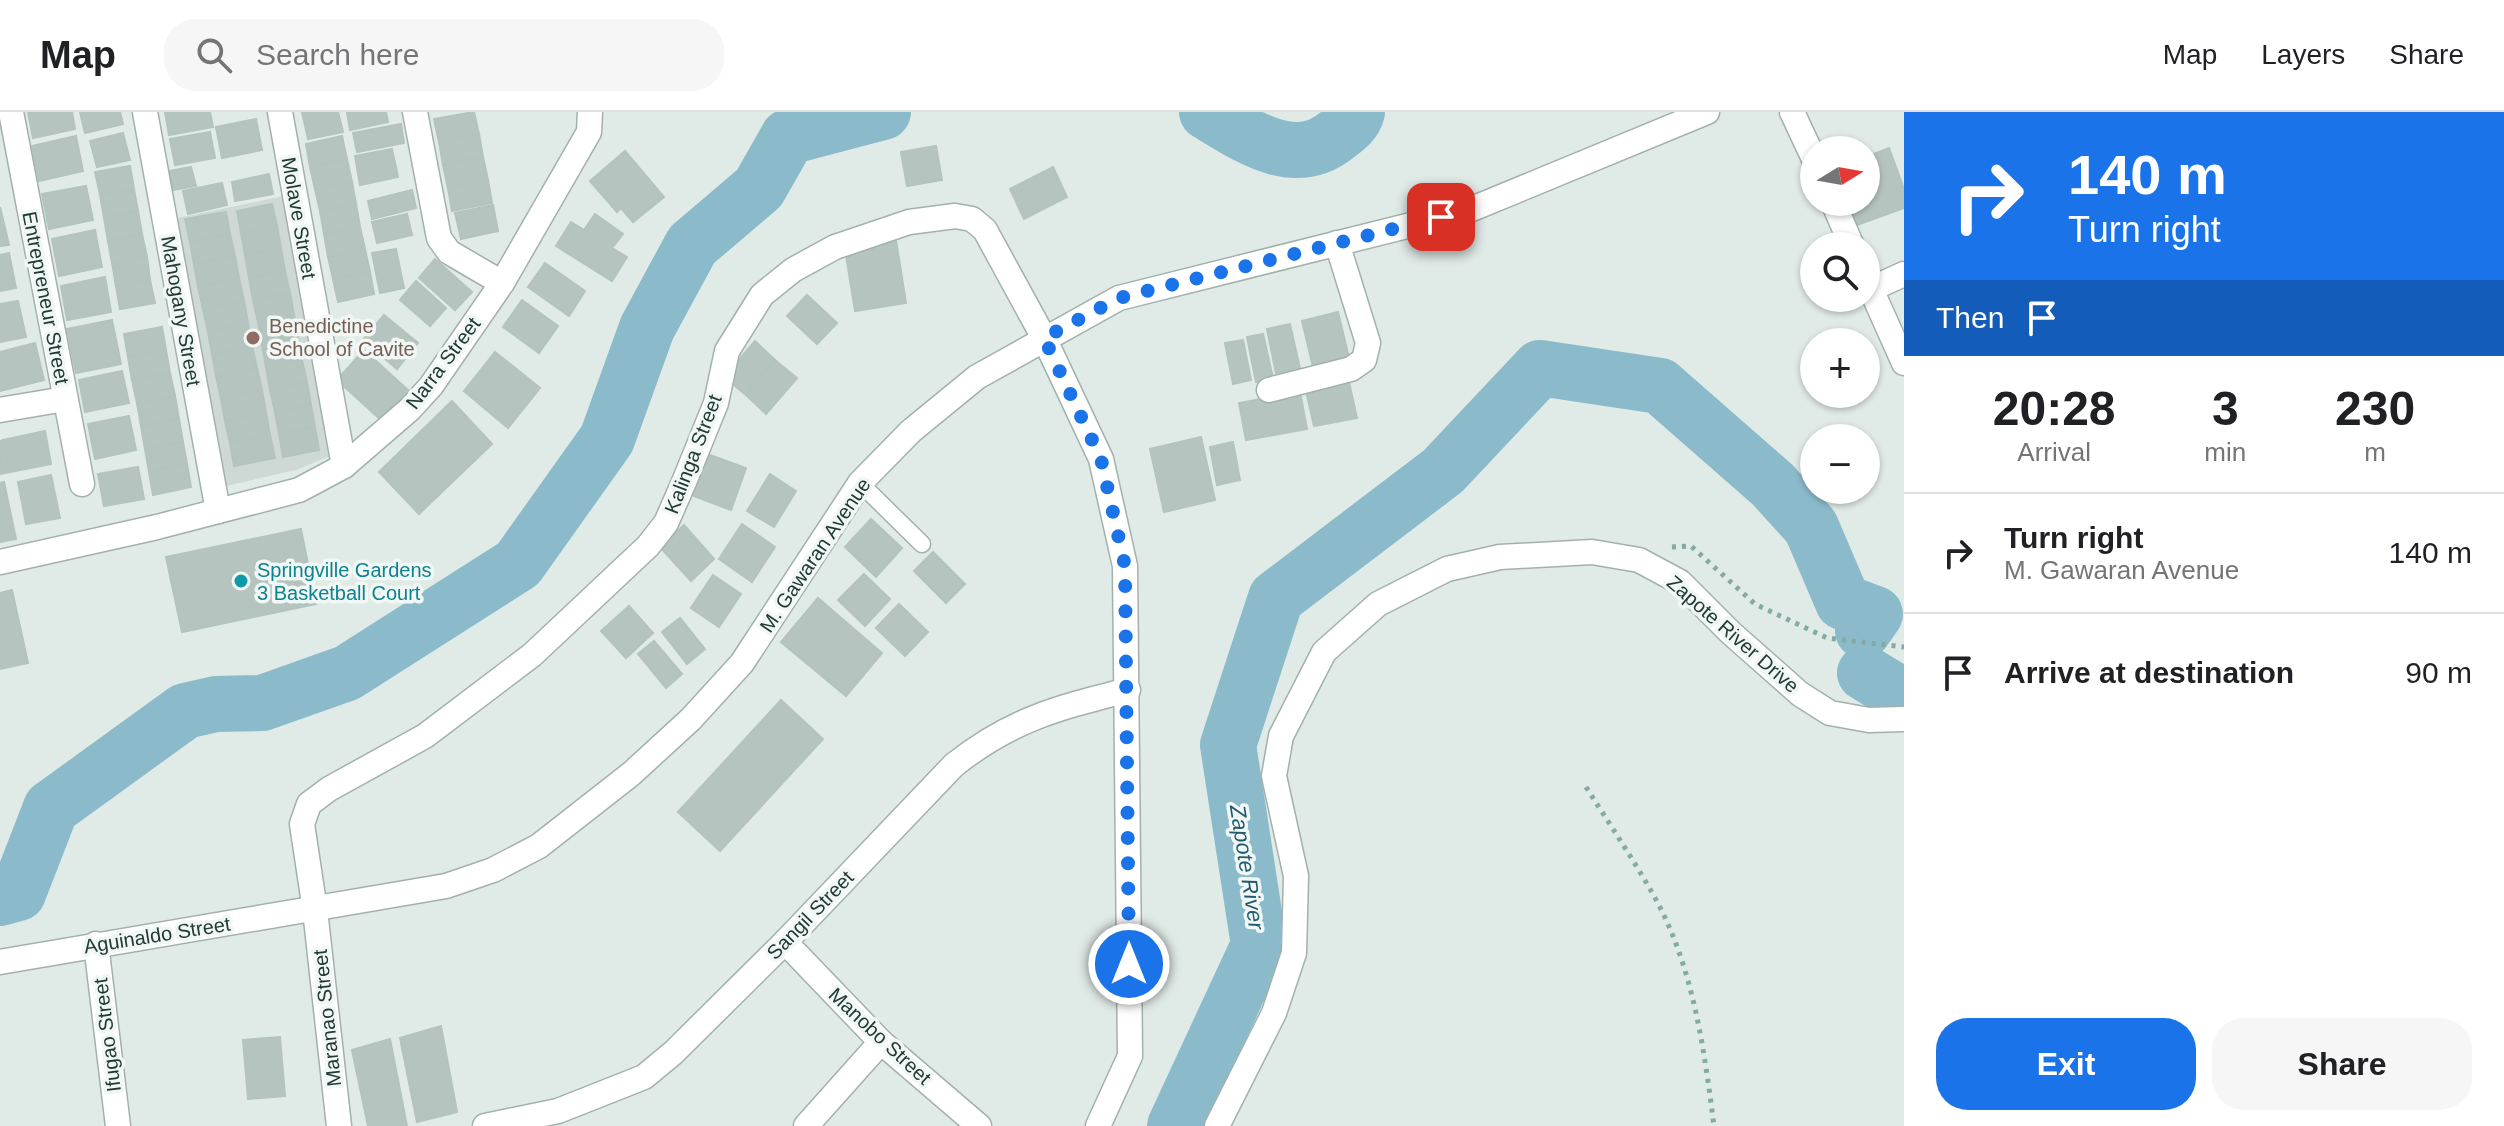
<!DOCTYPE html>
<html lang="en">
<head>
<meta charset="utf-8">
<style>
	:root { --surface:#fff; --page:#f6f6f6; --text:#202124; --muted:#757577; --line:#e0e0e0; --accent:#1a73e8 }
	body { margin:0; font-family:Arial,sans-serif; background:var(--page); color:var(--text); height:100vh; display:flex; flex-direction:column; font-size:30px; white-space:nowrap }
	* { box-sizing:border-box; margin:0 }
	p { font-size:26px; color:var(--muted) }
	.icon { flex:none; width:44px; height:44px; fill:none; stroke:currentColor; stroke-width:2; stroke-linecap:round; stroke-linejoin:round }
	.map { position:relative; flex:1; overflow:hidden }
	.drawer { display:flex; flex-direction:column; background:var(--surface); width:600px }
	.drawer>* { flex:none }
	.banner { background:#1a73e8; color:#fff; overflow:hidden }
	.needle { width:52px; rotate:79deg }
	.controls { position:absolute; left:1800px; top:24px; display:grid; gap:16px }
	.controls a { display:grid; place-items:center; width:80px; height:80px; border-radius:50%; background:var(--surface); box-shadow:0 2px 6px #0004; font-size:40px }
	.pin { position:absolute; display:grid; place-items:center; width:68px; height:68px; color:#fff; margin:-34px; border-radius:16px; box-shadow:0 4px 12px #0006 }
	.me { position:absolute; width:88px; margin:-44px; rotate:0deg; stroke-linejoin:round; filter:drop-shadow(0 0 6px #0008) }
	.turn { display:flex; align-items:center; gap:28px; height:168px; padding:0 32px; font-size:36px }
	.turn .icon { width:104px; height:104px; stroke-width:2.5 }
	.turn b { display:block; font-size:56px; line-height:68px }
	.then { display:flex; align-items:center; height:76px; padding:0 32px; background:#0003; gap:16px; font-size:30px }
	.eta { display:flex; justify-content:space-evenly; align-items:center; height:136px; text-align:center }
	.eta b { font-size:48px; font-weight:700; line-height:56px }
	.button { display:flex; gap:16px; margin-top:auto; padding:16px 32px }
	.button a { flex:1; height:92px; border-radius:32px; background:var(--accent); color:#fff; font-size:32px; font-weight:700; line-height:92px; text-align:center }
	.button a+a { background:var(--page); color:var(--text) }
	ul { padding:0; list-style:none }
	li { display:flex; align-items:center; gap:24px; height:120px; padding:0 32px; border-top:2px solid var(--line) }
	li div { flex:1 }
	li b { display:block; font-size:30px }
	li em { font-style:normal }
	header { display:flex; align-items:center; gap:48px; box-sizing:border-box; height:112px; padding:0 40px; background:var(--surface); border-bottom:2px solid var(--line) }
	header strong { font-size:38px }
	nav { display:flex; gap:44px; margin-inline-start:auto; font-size:28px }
	.search { width:560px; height:72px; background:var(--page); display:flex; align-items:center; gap:20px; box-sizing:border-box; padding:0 28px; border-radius:32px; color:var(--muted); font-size:30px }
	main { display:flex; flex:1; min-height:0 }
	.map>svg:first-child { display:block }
	.built { fill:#ced9d6 }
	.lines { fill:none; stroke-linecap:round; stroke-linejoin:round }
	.river { stroke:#8bbbcb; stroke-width:56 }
	.building { fill:#b6c4c0; stroke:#b3c3be; stroke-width:2 }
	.service-casing { stroke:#a3b1ad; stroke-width:19 }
	.minor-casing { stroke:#a3b1ad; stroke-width:27 }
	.tertiary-casing { stroke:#a3b1ad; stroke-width:27 }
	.path { stroke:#83aba3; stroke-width:5; stroke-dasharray:4 6; stroke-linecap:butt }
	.service { stroke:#fff; stroke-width:16 }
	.minor { stroke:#fff; stroke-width:24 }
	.tertiary { stroke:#fff; stroke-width:24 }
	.route { stroke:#1a73e8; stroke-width:14; stroke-dasharray:0 25.2 }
	.education-dot { fill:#8d6e63; stroke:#f0f7f4; stroke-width:3 }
	.culture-dot { fill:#0f9aa8; stroke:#f0f7f4; stroke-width:3 }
	.labels { text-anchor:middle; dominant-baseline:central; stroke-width:7; stroke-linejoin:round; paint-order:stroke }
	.street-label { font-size:20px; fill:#223935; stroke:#f0f7f4 }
	.education-label { font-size:20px; fill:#785e54; stroke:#f0f7f4; text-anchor:start }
	.culture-label { font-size:20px; fill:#0d838f; stroke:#f0f7f4; text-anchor:start }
	.water-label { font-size:22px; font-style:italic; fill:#215a70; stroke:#f0f7f4 }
</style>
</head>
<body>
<header>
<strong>Map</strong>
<div class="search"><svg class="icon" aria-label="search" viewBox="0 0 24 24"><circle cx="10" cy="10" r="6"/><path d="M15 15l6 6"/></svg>Search here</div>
<nav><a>Map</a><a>Layers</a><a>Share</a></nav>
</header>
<main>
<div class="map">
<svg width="1904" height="1014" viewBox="0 0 1904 1014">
	<rect width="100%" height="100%" fill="#e0eae6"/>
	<!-- built -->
	<polygon class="built" points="284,84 330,344 296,358 226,374 173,107"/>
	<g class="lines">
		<!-- river -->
		<g class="river">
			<path d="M1207,0C1247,24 1294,58 1337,23C1346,16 1354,11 1357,0"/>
			<polyline points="1865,561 1904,585"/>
			<polyline points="0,786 18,781 51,696 185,599 216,592 262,591 347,561 518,452 607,327 647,216 692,133 759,76 788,25 883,0"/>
			<polyline points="1175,1014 1259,833 1228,633 1276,486 1443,359 1540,256 1660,274 1773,373 1811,415 1843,490 1875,502 1863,519"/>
		</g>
	</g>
	<!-- building -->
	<g class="building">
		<polygon points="28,0 72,0 75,17 33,26"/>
		<polygon points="80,0 120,0 123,12 85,21"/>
		<polygon points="165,0 210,0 213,15 169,23"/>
		<polygon points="302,0 338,0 343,20 308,27"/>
		<polygon points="347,0 386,0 388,10 350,18"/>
		<polygon points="474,0 479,22 439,30 434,7"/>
		<polygon points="256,7 262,38 222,46 216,15"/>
		<polygon points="401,12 404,31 357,40 353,21"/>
		<polygon points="210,20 215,46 175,53 170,27"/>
		<polygon points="123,21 130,48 97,55 90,29"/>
		<polygon points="479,22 483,45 443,53 439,30"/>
		<polygon points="76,24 83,59 39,69 32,34"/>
		<polygon points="342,24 347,47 310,55 306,32"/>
		<polygon points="936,34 942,68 907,74 901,40"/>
		<polygon points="1889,36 1904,77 1904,96 1857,113 1848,90 1866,90 1866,45"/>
		<polygon points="392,37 398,65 360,73 355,44"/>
		<polygon points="625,39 664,85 633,110 621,96 617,100 590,69"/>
		<polygon points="483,45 488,68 448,76 443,53"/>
		<polygon points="347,47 352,70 315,77 310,55"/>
		<polygon points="130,54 134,77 100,83 95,60"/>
		<polygon points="191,55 196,74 173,78 169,59"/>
		<polygon points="1053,55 1067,85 1024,107 1010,77"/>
		<polygon points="269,62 273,82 235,89 232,70"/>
		<polygon points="488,68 492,91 452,99 448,76"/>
		<polygon points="352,70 356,92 320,99 315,77"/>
		<polygon points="222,71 227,93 188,102 183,79"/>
		<polygon points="86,74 93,108 49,117 42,82"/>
		<polygon points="134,77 138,99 104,106 100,83"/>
		<polygon points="412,78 416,96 372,107 368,89"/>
		<polygon points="272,92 277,114 241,121 237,99"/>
		<polygon points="356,92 360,115 324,122 320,99"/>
		<polygon points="493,93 498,119 461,127 455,101"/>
		<polygon points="0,95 9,133 0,134"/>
		<polygon points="138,99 142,122 108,129 104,106"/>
		<polygon points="226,100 230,122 190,130 185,107"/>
		<polygon points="407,102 412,123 377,131 372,110"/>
		<polygon points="595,102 623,122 612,136 627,145 612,169 556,134 571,110 584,118"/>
		<polygon points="277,114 281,136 245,143 241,121"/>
		<polygon points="360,115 365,137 328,145 324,122"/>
		<polygon points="95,118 102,155 59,164 52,127"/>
		<polygon points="142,122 147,145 112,151 108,129"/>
		<polygon points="230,122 235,144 194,152 190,130"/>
		<polygon points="896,128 906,191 855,199 845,137"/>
		<polygon points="281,136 285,159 249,166 245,143"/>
		<polygon points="365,137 370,160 333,167 328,145"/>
		<polygon points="396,137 404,176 380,181 372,141"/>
		<polygon points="9,141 16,176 0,179 0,143"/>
		<polygon points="235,144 239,166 198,175 194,152"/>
		<polygon points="147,145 150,168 116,174 112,151"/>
		<polygon points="435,147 472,180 455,198 419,166"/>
		<polygon points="545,151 585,179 569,204 528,175"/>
		<polygon points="285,159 290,181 253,188 249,166"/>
		<polygon points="370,160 374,182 338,190 333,167"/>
		<polygon points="105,165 111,200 67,208 61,174"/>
		<polygon points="239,166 244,189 203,197 198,175"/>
		<polygon points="150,168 155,191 120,197 116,174"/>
		<polygon points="416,169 446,196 430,214 400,188"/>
		<polygon points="290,181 294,203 258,210 253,188"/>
		<polygon points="807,183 837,211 817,232 787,204"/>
		<polygon points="522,188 558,214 539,241 503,215"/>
		<polygon points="18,189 26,225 0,230 0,192"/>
		<polygon points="244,189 248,211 208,220 203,197"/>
		<polygon points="1338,200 1350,250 1314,259 1302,209"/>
		<polygon points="294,203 298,226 262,233 258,210"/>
		<polygon points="384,203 418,231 397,257 363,228"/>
		<polygon points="112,208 121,252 76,261 67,217"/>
		<polygon points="248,211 252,234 212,242 208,220"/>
		<polygon points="1290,212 1301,261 1277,266 1267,217"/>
		<polygon points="162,215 166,238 128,245 124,222"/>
		<polygon points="1263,222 1273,266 1256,270 1247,225"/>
		<polygon points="298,226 302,248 266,255 262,233"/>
		<polygon points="1243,228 1251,268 1233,272 1225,231"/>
		<polygon points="755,229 775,248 746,283 724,265"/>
		<polygon points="35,231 44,268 0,279 0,240"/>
		<polygon points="252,234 257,256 216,264 212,242"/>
		<polygon points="166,238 170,261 132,268 128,245"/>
		<polygon points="364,238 409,279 382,309 337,268"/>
		<polygon points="495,240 540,276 508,316 464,279"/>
		<polygon points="302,248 307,270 270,278 266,255"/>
		<polygon points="775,248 797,266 766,302 746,283"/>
		<polygon points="257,256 262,278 221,287 216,264"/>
		<polygon points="122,259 129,291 85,300 79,268"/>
		<polygon points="170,261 175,284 137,291 132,268"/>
		<polygon points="307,270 311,293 275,300 270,278"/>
		<polygon points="1349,270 1357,306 1314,314 1306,279"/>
		<polygon points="262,278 266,301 225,309 221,287"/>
		<polygon points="1300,280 1307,317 1246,328 1239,291"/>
		<polygon points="175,284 179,307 141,314 137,291"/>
		<polygon points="452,289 492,332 419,402 379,360"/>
		<polygon points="311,293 315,315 279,322 275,300"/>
		<polygon points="266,301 270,323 230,331 225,309"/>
		<polygon points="129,304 136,338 95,347 88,312"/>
		<polygon points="179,307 183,330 145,337 141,314"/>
		<polygon points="315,315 319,338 283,345 279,322"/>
		<polygon points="45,319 51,352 10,360 3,328"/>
		<polygon points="270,323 275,346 234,354 230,331"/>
		<polygon points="1201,325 1215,388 1164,400 1150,337"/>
		<polygon points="3,328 10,360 0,362 0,329"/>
		<polygon points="183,330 187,352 149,360 145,337"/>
		<polygon points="1233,330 1240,368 1217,373 1210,335"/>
		<polygon points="707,342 746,356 731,398 691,383"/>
		<polygon points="187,352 191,375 153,383 149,360"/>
		<polygon points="138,355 144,387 104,394 98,362"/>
		<polygon points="770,362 796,379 774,415 747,399"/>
		<polygon points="51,363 60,406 26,412 18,370"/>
		<polygon points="4,370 16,427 0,430 0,371"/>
		<polygon points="871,407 902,436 876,465 845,435"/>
		<polygon points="742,412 775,435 752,470 719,447"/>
		<polygon points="684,413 714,447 691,469 660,435"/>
		<polygon points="301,417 316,492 182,520 166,445"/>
		<polygon points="933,440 965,472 946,491 914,459"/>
		<polygon points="864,462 890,487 865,514 838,488"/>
		<polygon points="713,463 741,482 719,515 691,496"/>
		<polygon points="12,478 28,551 0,557 0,481"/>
		<polygon points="818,486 882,541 846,584 781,530"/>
		<polygon points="899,492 928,520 905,544 876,516"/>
		<polygon points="629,494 653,521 626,546 601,519"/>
		<polygon points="680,506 705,537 687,552 662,520"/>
		<polygon points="654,529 682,562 666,576 638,542"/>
		<polygon points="781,588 823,627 720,739 678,700"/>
		<polygon points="441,914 457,1000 417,1010 400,926"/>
		<polygon points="280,925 285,984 248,987 243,928"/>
		<polygon points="390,927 407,1014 368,1014 352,938"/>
	</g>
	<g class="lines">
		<defs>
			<polyline id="service" points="860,371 922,432"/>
			<g id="minor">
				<polyline points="11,0 82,372"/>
				<polyline points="145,0 218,399"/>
				<polyline points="280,0 344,354"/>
				<polyline points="415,0 439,126 449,140 502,171"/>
				<polyline points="1792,0 1814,47"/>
				<polyline points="1833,90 1852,134"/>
				<polyline points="1866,166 1904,251"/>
				<polyline points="1871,177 1904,162"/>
				<polyline points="1269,278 1351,257 1364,248 1368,231 1337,131"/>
				<polyline points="0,298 65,287"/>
				<polyline points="0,450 157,415 299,378 344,354 410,297 431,274 502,171 589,20 590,0"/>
				<polyline points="785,830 881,930 979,1014"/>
				<polyline points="96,832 118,1014"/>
				<polyline points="339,1014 315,798 302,712 309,692 329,677 425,624 532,543 648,434 666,411 684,370 716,291 727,239 762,183 793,158 835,135 909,110 955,104 972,107 985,118 1044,226 1101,347 1125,454 1130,944 1098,1014"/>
				<path d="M485,1014L558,999L644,965L673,941L785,830L954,653C1012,607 1058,596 1128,578"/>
				<polyline points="806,1014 881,930"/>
			</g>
			<g id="tertiary">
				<polyline points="0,850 446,774 493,758 539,734 631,662 691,607 742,551 860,371 911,319 977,265 1119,186 1467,99 1707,0"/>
				<polyline points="1217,1014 1274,901 1294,841 1296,764 1274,664 1281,624 1324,540 1378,492 1447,457 1500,445 1592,440 1639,448 1680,470 1731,521 1800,582 1830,601 1869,608 1904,607"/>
			</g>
		</defs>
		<!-- service casing -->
		<use href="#service" class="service-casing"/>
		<!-- minor casing -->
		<use href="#minor" class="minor-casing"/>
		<!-- tertiary casing -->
		<use href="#tertiary" class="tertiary-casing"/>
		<!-- path -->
		<g class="path">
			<polyline points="1672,435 1691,434 1755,492 1827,526 1904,535"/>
			<path d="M1586,675C1609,711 1633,747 1654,784C1693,854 1704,936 1714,1014"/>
		</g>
		<!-- service -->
		<use href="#service" class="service"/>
		<!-- minor -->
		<use href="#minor" class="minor"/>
		<!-- tertiary -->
		<use href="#tertiary" class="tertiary"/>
	</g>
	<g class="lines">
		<!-- route -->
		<polyline class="route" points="1129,852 1125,454 1101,347 1044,226 1119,186 1441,105"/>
	</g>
	<!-- markers -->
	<circle class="education-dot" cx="253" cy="226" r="8"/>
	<circle class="culture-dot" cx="241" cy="469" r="8"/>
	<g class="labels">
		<!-- street labels -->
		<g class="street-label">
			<text transform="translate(299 106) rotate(80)">Molave Street</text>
			<text transform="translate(46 186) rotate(79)">Entrepreneur Street</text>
			<text transform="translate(181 199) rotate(80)">Mahogany Street</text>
			<text transform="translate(443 251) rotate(-53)">Narra Street</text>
			<text transform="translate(693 342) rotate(-69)">Kalinga Street</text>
			<text transform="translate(815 443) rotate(-56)">M. Gawaran Avenue</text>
			<text transform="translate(1733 522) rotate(41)">Zapote River Drive</text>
			<text transform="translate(810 803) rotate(-46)">Sangil Street</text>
			<text transform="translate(157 823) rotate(-9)">Aguinaldo Street</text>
			<text transform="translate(327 906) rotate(-96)">Maranao Street</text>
			<text transform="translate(107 923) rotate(-97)">Ifugao Street</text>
			<text transform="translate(880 924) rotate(43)">Manobo Street</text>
		</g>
		<!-- education labels -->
		<g class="education-label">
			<text x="269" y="214">Benedictine<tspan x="269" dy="23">School of Cavite</tspan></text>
		</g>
		<!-- culture labels -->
		<g class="culture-label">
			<text x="257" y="458">Springville Gardens<tspan x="257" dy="23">3 Basketball Court</tspan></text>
		</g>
		<!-- water labels -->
		<g class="water-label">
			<text transform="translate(1247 755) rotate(81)">Zapote River</text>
		</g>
	</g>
</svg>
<div class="controls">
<a><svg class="needle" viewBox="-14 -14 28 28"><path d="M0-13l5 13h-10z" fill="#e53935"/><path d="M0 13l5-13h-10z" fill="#757577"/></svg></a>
<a><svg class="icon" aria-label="search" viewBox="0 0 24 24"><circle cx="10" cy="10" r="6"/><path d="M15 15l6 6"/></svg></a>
<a>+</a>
<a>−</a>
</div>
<div class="pin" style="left:1441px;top:105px;background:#d93025"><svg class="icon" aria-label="arrive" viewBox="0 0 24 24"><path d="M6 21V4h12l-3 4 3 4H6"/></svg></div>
<svg class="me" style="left:1129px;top:852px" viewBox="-20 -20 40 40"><circle r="17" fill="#1a73e8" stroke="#fff" stroke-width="3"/><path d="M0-11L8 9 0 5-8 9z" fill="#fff"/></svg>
</div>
<section class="drawer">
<div class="banner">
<div class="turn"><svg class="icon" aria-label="right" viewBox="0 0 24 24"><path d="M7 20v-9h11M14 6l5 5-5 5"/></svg><div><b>140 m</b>Turn right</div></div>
<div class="then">Then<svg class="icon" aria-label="arrive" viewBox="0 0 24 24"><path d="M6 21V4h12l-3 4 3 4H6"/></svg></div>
</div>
<div class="eta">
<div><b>20:28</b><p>Arrival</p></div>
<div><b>3</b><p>min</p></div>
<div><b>230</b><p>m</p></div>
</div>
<ul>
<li><svg class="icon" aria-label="right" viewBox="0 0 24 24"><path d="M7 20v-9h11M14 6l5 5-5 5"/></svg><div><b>Turn right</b><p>M. Gawaran Avenue</p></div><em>140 m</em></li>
<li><svg class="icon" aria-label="arrive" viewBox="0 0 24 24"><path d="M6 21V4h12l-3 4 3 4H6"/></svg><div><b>Arrive at destination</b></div><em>90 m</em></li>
</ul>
<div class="button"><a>Exit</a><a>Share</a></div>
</section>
</main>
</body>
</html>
